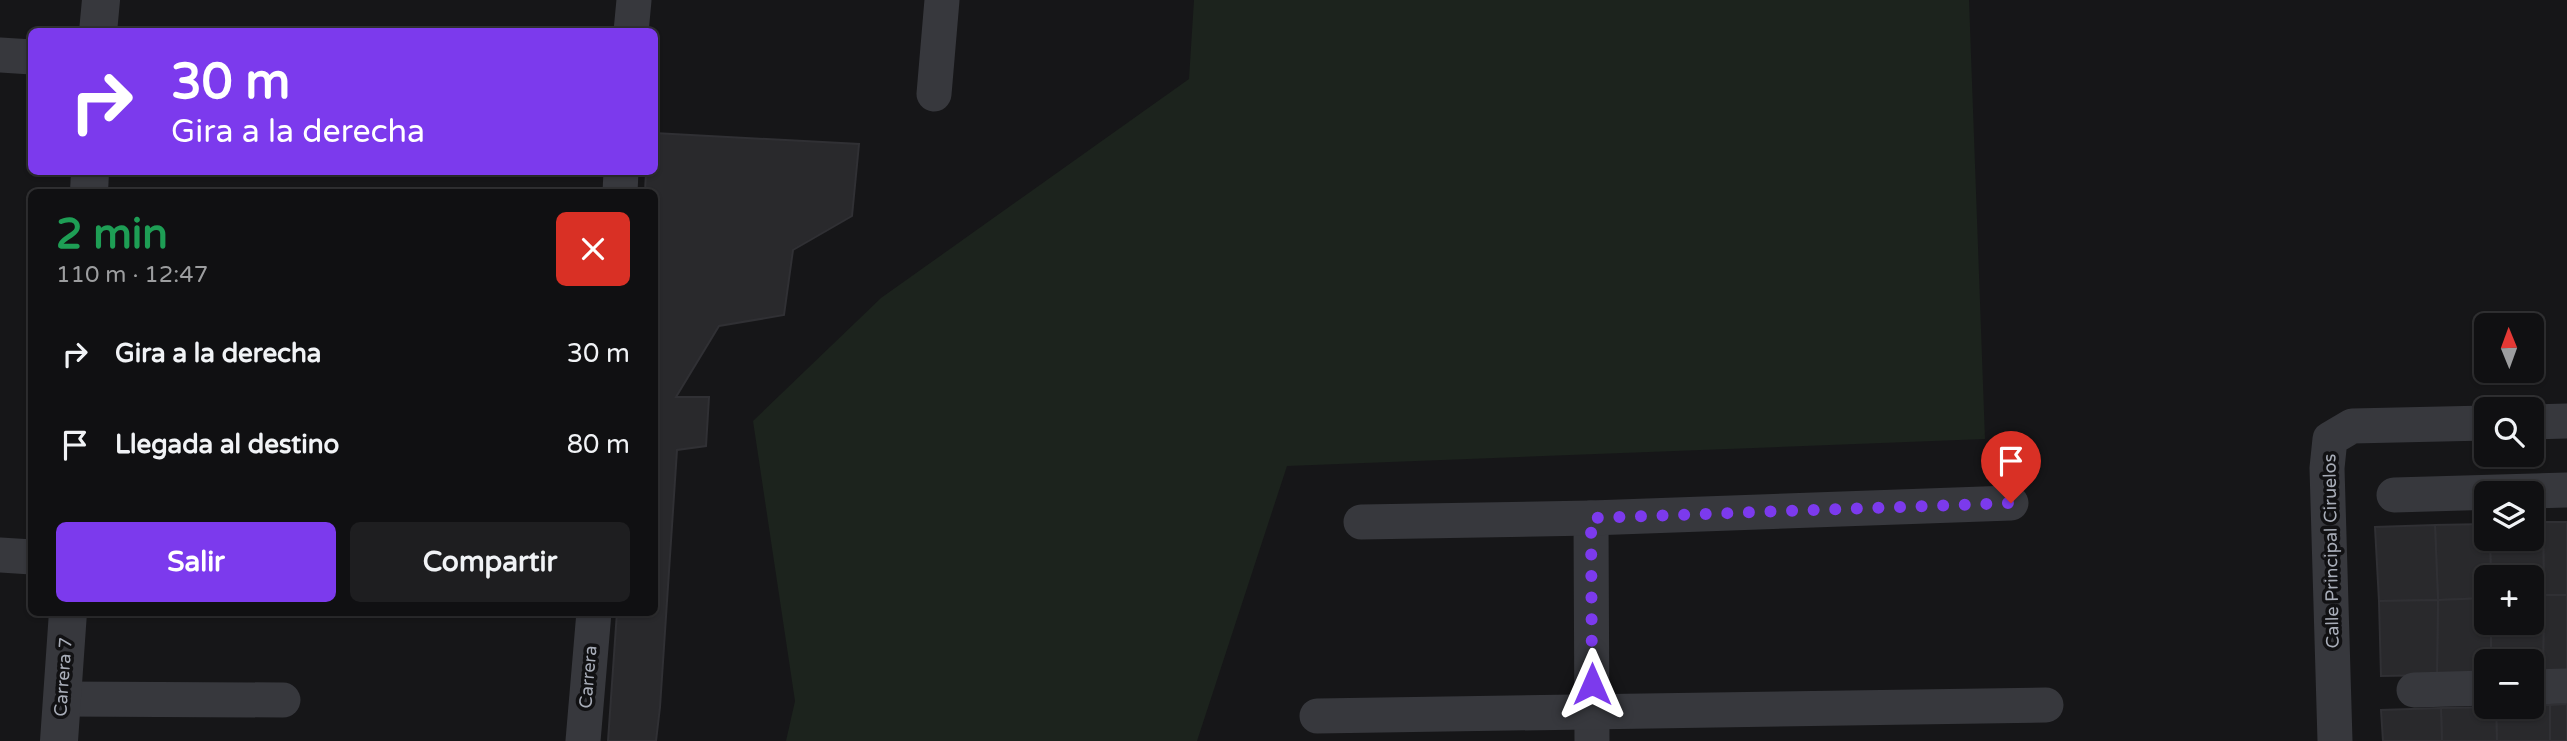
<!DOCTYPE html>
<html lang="es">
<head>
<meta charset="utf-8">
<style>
	:root { --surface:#101012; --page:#1e1e20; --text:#f1f3f6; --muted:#9c9d9f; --line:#303032; --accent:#7c3aed }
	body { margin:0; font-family:"Varela Round",sans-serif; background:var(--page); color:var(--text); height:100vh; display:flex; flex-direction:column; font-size:26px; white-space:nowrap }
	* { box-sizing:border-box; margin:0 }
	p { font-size:23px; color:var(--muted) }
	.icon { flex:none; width:38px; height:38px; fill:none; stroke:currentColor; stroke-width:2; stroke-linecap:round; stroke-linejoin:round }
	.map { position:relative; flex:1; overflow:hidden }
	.side { position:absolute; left:28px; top:189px; width:630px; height:427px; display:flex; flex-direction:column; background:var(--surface); border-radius:10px; box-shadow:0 2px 5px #0004,0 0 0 2px var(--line) }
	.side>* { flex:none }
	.hud { position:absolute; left:28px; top:28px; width:630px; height:147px; border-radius:10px; box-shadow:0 2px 5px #0004,0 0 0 2px var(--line); background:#7c3aed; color:#fff; overflow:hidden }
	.needle { width:46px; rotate:359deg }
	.buttons { position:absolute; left:2474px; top:313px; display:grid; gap:14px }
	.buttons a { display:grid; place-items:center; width:70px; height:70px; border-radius:10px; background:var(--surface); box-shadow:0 2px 5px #0004,0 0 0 2px var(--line); font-size:35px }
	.pin { position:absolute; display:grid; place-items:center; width:60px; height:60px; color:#fff; margin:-72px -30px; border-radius:50% 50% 50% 0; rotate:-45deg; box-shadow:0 0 7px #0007 }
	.pin .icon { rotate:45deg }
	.me { position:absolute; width:77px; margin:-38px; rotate:0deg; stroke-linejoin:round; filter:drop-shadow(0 0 5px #0008) }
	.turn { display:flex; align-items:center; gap:24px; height:147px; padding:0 28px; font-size:32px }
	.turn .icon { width:91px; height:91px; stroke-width:2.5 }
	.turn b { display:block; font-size:49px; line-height:60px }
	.round { display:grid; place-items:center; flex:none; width:74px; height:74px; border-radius:10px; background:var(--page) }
	.head { display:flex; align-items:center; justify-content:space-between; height:119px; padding:0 28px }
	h1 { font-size:42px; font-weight:800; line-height:52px; color:#1e9e55 }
	.primary-button { display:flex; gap:14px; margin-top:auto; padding:14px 28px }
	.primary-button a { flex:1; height:80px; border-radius:10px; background:var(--accent); color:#fff; font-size:28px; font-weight:800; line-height:80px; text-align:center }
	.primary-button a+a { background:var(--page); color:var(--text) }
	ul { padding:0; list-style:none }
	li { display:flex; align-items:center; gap:21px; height:91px; padding:0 28px }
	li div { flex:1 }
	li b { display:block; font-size:26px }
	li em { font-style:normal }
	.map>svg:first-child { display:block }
	.green { fill:#1c231d }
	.building { fill:#29292c; stroke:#303034; stroke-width:2 }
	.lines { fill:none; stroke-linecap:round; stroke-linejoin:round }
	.minor { stroke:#37383d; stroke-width:35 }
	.tertiary { stroke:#37383d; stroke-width:38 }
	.route { stroke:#7c3aed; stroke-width:12; stroke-dasharray:0 21.6 }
	.labels { text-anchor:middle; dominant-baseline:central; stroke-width:7; stroke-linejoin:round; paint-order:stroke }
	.street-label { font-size:18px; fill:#a8adb8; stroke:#111113 }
</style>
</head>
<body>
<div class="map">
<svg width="2567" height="741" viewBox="0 0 2567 741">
	<rect width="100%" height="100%" fill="#161618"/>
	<!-- green -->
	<polygon class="green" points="1194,0 1969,0 1985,439 1287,466 1197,741 786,741 795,701 753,421 881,298 1189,79"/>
	<!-- building -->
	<g class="building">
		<polygon points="654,133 859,144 852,216 793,250 784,315 719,326 676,397 709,397 706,446 677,450 660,707 656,741 608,741 617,612 654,612 654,192 645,192 646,172 654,172"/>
		<polygon points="2543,522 2567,522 2567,595 2544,595"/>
		<polygon points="2543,522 2544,595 2532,596 2532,578 2491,578 2490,539 2532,539 2532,523"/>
		<polygon points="2487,524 2487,539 2490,539 2491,578 2487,578 2487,598 2438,600 2435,525"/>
		<polygon points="2435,525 2438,600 2379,601 2375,527"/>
		<polygon points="2544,595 2567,595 2567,672 2543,672"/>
		<polygon points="2544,595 2543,672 2532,673 2532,662 2491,662 2491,623 2532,623 2532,596"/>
		<polygon points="2487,598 2487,623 2491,623 2491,662 2487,662 2487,673 2437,675 2438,600"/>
		<polygon points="2438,600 2437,675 2381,676 2379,601"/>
		<polygon points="2567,704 2567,741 2550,741 2550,705"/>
		<polygon points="2532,705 2550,705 2550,741 2497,741 2496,707"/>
		<polygon points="2496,707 2497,741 2442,741 2441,708"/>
		<polygon points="2441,708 2442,741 2383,741 2381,710"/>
	</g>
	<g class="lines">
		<!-- minor -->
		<g class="minor">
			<polyline points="631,32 634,0"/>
			<polyline points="0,55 32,57"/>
			<polyline points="934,94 942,0"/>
			<polyline points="620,192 621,172"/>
			<polyline points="2532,422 2567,421"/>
			<polyline points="2394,495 2567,490"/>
			<polyline points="1591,518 1592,741"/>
			<polyline points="1361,522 1591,518 2011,503"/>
			<polyline points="0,555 32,557"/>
			<polyline points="2532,687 2567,686"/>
			<polyline points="2414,690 2487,688"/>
			<polyline points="62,699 283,700"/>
			<polyline points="1317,716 2046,705"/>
			<polyline points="583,741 594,612"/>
			<polyline points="2335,741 2327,468 2330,439 2352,426 2487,423"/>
		</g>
		<!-- tertiary -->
		<g class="tertiary">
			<polyline points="98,32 101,0"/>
			<polyline points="89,192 90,172"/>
			<polyline points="59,741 68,612"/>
		</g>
	</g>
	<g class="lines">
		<!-- route -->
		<polyline class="route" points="1592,684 1591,518 2011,503"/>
	</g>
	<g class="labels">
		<!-- street labels -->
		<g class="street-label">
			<text transform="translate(2331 551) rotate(-91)">Calle Principal Ciruelos</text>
			<text transform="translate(63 677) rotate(-86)">Carrera 7</text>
			<text transform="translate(588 677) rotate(-85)">Carrera</text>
		</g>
	</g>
</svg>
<div class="buttons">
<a><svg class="needle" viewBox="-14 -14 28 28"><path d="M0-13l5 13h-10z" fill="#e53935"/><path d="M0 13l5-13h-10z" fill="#9c9d9f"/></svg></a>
<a><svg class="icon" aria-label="search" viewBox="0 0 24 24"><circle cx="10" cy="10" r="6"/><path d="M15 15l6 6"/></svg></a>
<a><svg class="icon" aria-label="layers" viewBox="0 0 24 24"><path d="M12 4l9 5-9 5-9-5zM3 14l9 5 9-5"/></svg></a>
<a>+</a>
<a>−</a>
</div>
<div class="pin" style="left:2011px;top:503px;background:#d93025"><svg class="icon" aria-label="arrive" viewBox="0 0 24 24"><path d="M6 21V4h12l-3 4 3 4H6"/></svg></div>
<svg class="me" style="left:1592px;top:684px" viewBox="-20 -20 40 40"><path d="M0-17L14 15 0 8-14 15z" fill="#7c3aed" stroke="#fff" stroke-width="4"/></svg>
<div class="hud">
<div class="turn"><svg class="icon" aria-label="right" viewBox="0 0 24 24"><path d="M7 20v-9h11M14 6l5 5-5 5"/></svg><div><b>30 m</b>Gira a la derecha</div></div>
</div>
<section class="side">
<div class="head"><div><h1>2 min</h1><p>110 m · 12:47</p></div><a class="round" style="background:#d93025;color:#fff"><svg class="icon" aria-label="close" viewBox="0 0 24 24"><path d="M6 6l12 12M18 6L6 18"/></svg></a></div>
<ul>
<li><svg class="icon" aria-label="right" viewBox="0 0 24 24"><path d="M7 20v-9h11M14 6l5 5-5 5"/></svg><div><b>Gira a la derecha</b></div><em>30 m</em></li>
<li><svg class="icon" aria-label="arrive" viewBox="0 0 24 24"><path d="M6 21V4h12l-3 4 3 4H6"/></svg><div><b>Llegada al destino</b></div><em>80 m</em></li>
</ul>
<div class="primary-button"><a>Salir</a><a>Compartir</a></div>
</section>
</div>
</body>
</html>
